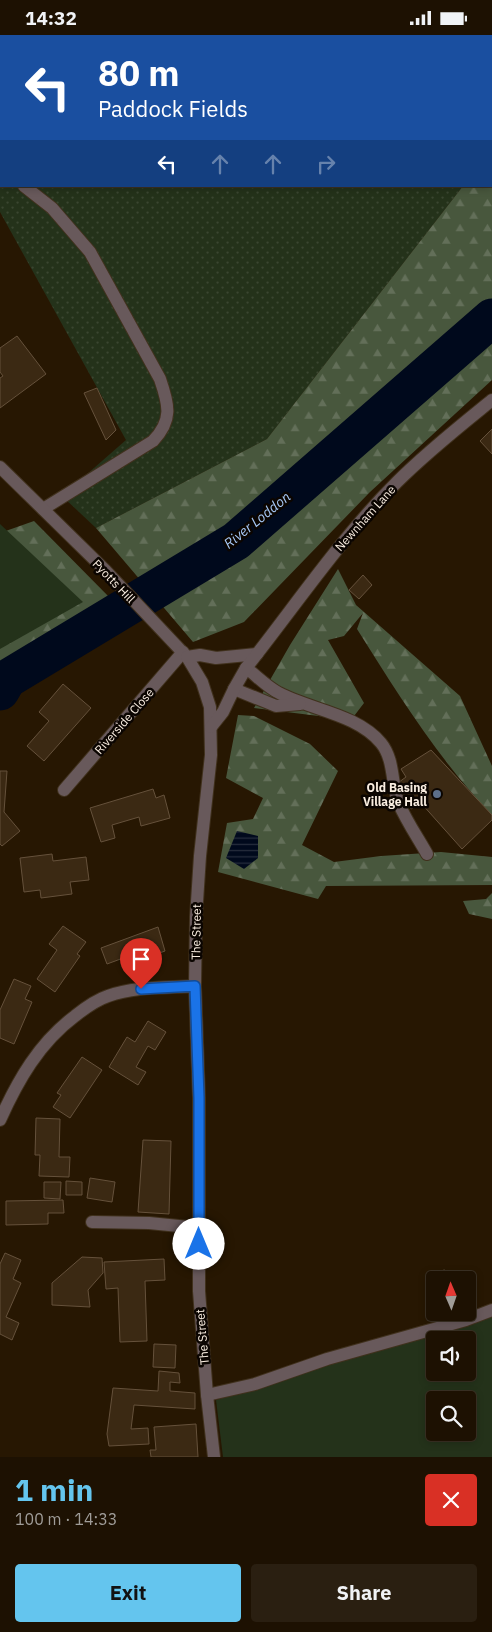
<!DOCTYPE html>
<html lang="en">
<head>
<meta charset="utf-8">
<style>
	:root { --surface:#1d1102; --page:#2a1f11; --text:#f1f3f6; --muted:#a09d99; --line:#3b3124; --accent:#64c5ee }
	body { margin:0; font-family:"IBM Plex Sans",sans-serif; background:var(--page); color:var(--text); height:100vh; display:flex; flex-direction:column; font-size:19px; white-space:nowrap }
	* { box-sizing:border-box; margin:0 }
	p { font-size:16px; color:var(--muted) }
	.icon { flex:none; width:28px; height:28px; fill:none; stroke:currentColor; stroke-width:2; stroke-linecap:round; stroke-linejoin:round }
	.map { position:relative; height:1422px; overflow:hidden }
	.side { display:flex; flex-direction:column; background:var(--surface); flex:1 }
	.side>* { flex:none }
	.hud { position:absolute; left:0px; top:0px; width:492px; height:152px; box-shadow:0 2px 8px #0003,0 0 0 1px var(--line); background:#1a4fa0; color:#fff; overflow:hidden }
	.needle { width:32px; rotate:358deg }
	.fabs { position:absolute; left:426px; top:1236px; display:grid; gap:10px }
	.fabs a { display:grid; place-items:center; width:50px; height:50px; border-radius:5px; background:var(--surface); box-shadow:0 2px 8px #0003,0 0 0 1px var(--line); font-size:25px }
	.pin { position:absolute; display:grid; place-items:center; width:42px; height:42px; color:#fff; margin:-51px -21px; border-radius:50% 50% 50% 0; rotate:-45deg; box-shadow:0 0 5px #0007 }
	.pin .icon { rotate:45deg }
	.me { position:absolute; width:55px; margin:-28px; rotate:0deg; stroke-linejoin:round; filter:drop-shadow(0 0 4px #0008) }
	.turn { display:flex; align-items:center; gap:18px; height:105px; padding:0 15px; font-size:22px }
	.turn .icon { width:65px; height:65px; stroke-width:2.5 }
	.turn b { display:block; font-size:35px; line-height:42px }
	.lanes { display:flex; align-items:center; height:48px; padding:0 15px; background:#0003; justify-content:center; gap:25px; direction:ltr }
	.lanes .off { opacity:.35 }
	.round { display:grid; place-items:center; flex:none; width:52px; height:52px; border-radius:5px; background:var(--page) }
	.headline { display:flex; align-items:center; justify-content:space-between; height:85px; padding:0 15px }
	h1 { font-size:30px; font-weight:700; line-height:38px; color:var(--accent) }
	.cta { display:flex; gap:10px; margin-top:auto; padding:10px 15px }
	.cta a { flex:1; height:58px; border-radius:5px; background:var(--accent); color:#111; font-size:20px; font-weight:700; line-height:58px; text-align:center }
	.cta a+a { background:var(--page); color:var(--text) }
	.status { display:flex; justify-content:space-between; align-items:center; height:35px; padding:0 25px; background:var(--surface); direction:ltr }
	.status svg { height:14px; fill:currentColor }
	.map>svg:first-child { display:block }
	.grass { fill:url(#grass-dots) }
	.forest { fill:url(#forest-firs) }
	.park { fill:#24321a; fill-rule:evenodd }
	.water { fill:url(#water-rules) }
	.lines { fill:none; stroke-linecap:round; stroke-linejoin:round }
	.river { stroke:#00091c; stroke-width:39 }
	.building { fill:#3b2913; stroke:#65513b }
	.service-casing { stroke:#40311d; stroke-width:14 }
	.minor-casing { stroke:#40311d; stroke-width:14 }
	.tertiary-casing { stroke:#40311d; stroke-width:14 }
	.path { stroke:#847564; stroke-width:3; stroke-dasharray:4 2.5; stroke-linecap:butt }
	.service { stroke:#68595b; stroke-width:12 }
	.minor { stroke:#68595b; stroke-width:12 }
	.tertiary { stroke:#68595b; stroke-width:12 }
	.route-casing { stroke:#114b97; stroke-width:12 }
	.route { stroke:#1a73e8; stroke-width:9 }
	.service-dot { fill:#5c6f8a; stroke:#0b0501; stroke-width:2 }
	.labels { text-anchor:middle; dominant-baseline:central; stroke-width:5; stroke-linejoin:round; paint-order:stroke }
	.street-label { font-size:12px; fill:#faeee1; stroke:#0b0501 }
	.poi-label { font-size:12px; font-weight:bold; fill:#faeee1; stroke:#0b0501; text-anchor:end }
	.water-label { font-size:14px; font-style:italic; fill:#a8caf9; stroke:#0b0501 }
</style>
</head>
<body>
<div class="status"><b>14:32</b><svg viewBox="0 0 49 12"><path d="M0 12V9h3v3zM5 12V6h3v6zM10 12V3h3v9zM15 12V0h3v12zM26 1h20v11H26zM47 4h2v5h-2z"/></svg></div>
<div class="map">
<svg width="492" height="1422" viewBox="0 0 492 1422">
	<defs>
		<pattern id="grass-dots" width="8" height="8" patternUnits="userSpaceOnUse" patternTransform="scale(1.25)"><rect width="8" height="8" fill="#24321a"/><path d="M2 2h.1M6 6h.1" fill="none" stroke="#3a4630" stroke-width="1.8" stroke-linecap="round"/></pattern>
		<pattern id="forest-firs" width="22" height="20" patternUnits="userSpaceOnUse" patternTransform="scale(1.25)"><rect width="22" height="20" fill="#48573d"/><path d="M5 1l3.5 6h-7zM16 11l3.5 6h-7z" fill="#636f59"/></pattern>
		<pattern id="water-rules" width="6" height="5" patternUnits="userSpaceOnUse" patternTransform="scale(1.25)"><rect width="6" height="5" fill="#00091c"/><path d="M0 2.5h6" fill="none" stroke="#262d3d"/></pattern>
	</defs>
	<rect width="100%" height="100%" fill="#271702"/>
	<!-- grass -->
	<g class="grass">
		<polygon points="0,0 139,0 1,1 1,151 463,151 267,404 96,493 62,461 126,405 0,177"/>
		<polygon points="173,0 492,0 492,114 491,1 172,1"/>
	</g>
	<!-- forest -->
	<g class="forest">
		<polygon points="492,114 492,345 370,457 244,587 193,607 96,493 267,404 463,151 491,151"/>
		<polygon points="34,486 113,566 0,639 0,498"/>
		<path d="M338,534L356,570L460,661L492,731V780C438,724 398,659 357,594L363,578L344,601L328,605L364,668L351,685L254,673L290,610Z"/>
		<polygon points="238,680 254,681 310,709 338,736 302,810 334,827 381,821 441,817 492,822 492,850 326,851 318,864 218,837 227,788 253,784 263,763 226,743"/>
		<polygon points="492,858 492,884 469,879 463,866 486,864"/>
	</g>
	<!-- park -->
	<g class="park">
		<polygon points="0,489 83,567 0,614"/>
		<path d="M492,1273V1422H223L216,1365ZM435,1305H468V1338H435ZM435,1365H468V1398H435Z"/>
	</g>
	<!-- water -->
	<polygon class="water" points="237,796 258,801 258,823 244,834 226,823"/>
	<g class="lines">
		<!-- river -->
		<polyline class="river" points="0,656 7,644 236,506 492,283"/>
	</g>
	<!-- building -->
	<g class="building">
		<polygon points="17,301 46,339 0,373 0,343 3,341 0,337 0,313"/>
		<polygon points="97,353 116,395 106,405 84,358"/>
		<polygon points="492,394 492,419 480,406"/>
		<polygon points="363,540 372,550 359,564 349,555"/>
		<polygon points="63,649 91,673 44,726 27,711 49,686 39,677"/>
		<polygon points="431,715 492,780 492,785 462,814 421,768 411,774 395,750 406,742 401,734"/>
		<polygon points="0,736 7,736 4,777 20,796 2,811 0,809"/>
		<polygon points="153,754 156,763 164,760 170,783 141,791 139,782 112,790 115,803 101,807 90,773"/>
		<polygon points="52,819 53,826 86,822 89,845 70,847 72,859 41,863 40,855 24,857 20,823"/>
		<polygon points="63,891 86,907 77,919 80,921 55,957 37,944 57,915 49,909"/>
		<polygon points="158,892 165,916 129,929 126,922 107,929 101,913"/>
		<polygon points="14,944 31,951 25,964 32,967 14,1009 0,1003 0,975"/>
		<polygon points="148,986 166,997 155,1015 148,1011 136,1032 146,1037 138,1050 109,1032 127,1002 135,1007"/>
		<polygon points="82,1022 102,1035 70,1083 53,1072 61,1060 57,1058"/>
		<polygon points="36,1083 60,1084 59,1122 70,1122 69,1142 39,1141 40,1120 35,1120"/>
		<polygon points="143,1105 171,1106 169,1179 138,1177"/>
		<polygon points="90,1143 115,1147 112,1167 87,1163"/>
		<polygon points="66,1146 82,1147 82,1160 66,1160"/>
		<polygon points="44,1147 61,1147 60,1164 44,1163"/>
		<polygon points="63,1165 64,1178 48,1178 48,1189 6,1190 6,1166"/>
		<polygon points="5,1218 21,1225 13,1244 21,1248 6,1282 19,1288 12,1305 0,1299 0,1229"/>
		<polygon points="82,1222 102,1223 103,1238 88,1255 90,1272 52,1270 52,1248"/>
		<polygon points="164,1224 165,1245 145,1246 147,1306 120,1307 118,1253 106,1254 104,1227"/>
		<polygon points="154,1309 176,1310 175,1333 153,1332"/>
		<polygon points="159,1336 179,1338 180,1348 170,1347 170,1356 195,1358 195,1374 134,1370 131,1394 148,1393 149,1409 109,1411 107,1399 113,1353 158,1356"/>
		<polygon points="196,1389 198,1422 151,1422 150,1415 156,1415 154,1392"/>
	</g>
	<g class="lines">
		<defs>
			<g id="service">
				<polyline points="0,130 1,131"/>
				<path d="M24,151L52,173L90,217L160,344C169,370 173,385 153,406L43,474"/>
				<path d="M246,633C257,641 267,652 279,658C311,675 357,679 381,708C395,725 391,750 399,769C407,787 418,803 427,819"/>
				<polyline points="234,654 276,671 300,669"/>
				<polyline points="92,1187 149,1188 199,1193"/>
				<polyline points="207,1360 255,1349 327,1324 466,1285 492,1275"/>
			</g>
			<g id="minor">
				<polyline points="0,432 106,536 187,622 202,647 210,672 211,720 200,821 196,882 195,951 199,1063 199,1256 207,1360 214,1422"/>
				<polyline points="64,755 183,617"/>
				<path d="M0,1085C18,1045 39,1008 75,981C85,973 96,965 108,961C135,951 167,953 195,951"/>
			</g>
			<g id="tertiary">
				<polyline points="187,622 200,620 216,623 257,619"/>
				<path d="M211,692L223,677L234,654L246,633C296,570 340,504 397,447C427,417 460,391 492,365"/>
			</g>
		</defs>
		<!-- service casing -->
		<use href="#service" class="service-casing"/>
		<!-- minor casing -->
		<use href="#minor" class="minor-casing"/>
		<!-- tertiary casing -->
		<use href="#tertiary" class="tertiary-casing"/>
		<!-- path -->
		<polyline class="path" points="443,1235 446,1245"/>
		<!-- service -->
		<use href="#service" class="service"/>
		<!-- minor -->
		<use href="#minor" class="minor"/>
		<!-- tertiary -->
		<use href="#tertiary" class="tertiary"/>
	</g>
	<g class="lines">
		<defs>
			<polyline id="route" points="141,954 195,951 199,1063 199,1209"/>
		</defs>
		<!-- route casing -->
		<use href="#route" class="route-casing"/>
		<!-- route -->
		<use href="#route" class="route"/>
	</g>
	<!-- markers -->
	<circle class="service-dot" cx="437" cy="759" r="5"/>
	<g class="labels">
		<!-- street labels -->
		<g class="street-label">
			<text transform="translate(365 483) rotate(-48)">Newnham Lane</text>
			<text transform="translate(114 546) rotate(46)">Pyotts Hill</text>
			<text transform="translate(124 686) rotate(-49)">Riverside Close</text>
			<text transform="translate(196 897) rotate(-89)">The Street</text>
			<text transform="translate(202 1302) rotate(-95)">The Street</text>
		</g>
		<!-- poi labels -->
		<g class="poi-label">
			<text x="427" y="752">Old Basing<tspan x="427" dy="14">Village Hall</tspan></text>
		</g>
		<!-- water labels -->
		<g class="water-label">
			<text transform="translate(257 485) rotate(-39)">River Loddon</text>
		</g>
	</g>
</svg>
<div class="fabs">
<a><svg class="needle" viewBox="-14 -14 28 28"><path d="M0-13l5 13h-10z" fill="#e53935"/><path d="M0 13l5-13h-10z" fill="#a09d99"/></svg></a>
<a><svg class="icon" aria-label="sound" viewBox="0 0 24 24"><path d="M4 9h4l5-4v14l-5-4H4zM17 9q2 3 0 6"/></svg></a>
<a><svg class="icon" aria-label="search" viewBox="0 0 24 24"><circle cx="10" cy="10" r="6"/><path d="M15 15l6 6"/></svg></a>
</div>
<div class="pin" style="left:141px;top:954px;background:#d93025"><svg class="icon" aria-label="arrive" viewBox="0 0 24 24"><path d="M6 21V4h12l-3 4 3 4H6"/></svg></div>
<svg class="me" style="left:199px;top:1209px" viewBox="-20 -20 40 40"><circle r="19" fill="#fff"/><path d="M0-13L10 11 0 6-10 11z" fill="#1a73e8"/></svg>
<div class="hud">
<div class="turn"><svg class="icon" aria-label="left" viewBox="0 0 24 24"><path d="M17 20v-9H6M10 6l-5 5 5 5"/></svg><div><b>80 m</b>Paddock Fields</div></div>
<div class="lanes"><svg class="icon" aria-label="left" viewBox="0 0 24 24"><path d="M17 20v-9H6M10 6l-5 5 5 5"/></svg><svg class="icon off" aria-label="ahead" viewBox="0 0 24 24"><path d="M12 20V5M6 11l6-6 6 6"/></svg><svg class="icon off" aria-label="ahead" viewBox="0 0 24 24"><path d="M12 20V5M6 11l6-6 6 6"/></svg><svg class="icon off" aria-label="right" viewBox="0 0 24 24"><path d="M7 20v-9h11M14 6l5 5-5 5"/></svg></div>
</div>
</div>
<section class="side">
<div class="headline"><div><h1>1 min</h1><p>100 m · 14:33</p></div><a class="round" style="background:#d93025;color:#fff"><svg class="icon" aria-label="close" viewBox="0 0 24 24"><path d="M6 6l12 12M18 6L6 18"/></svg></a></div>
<div class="cta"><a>Exit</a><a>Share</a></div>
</section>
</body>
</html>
